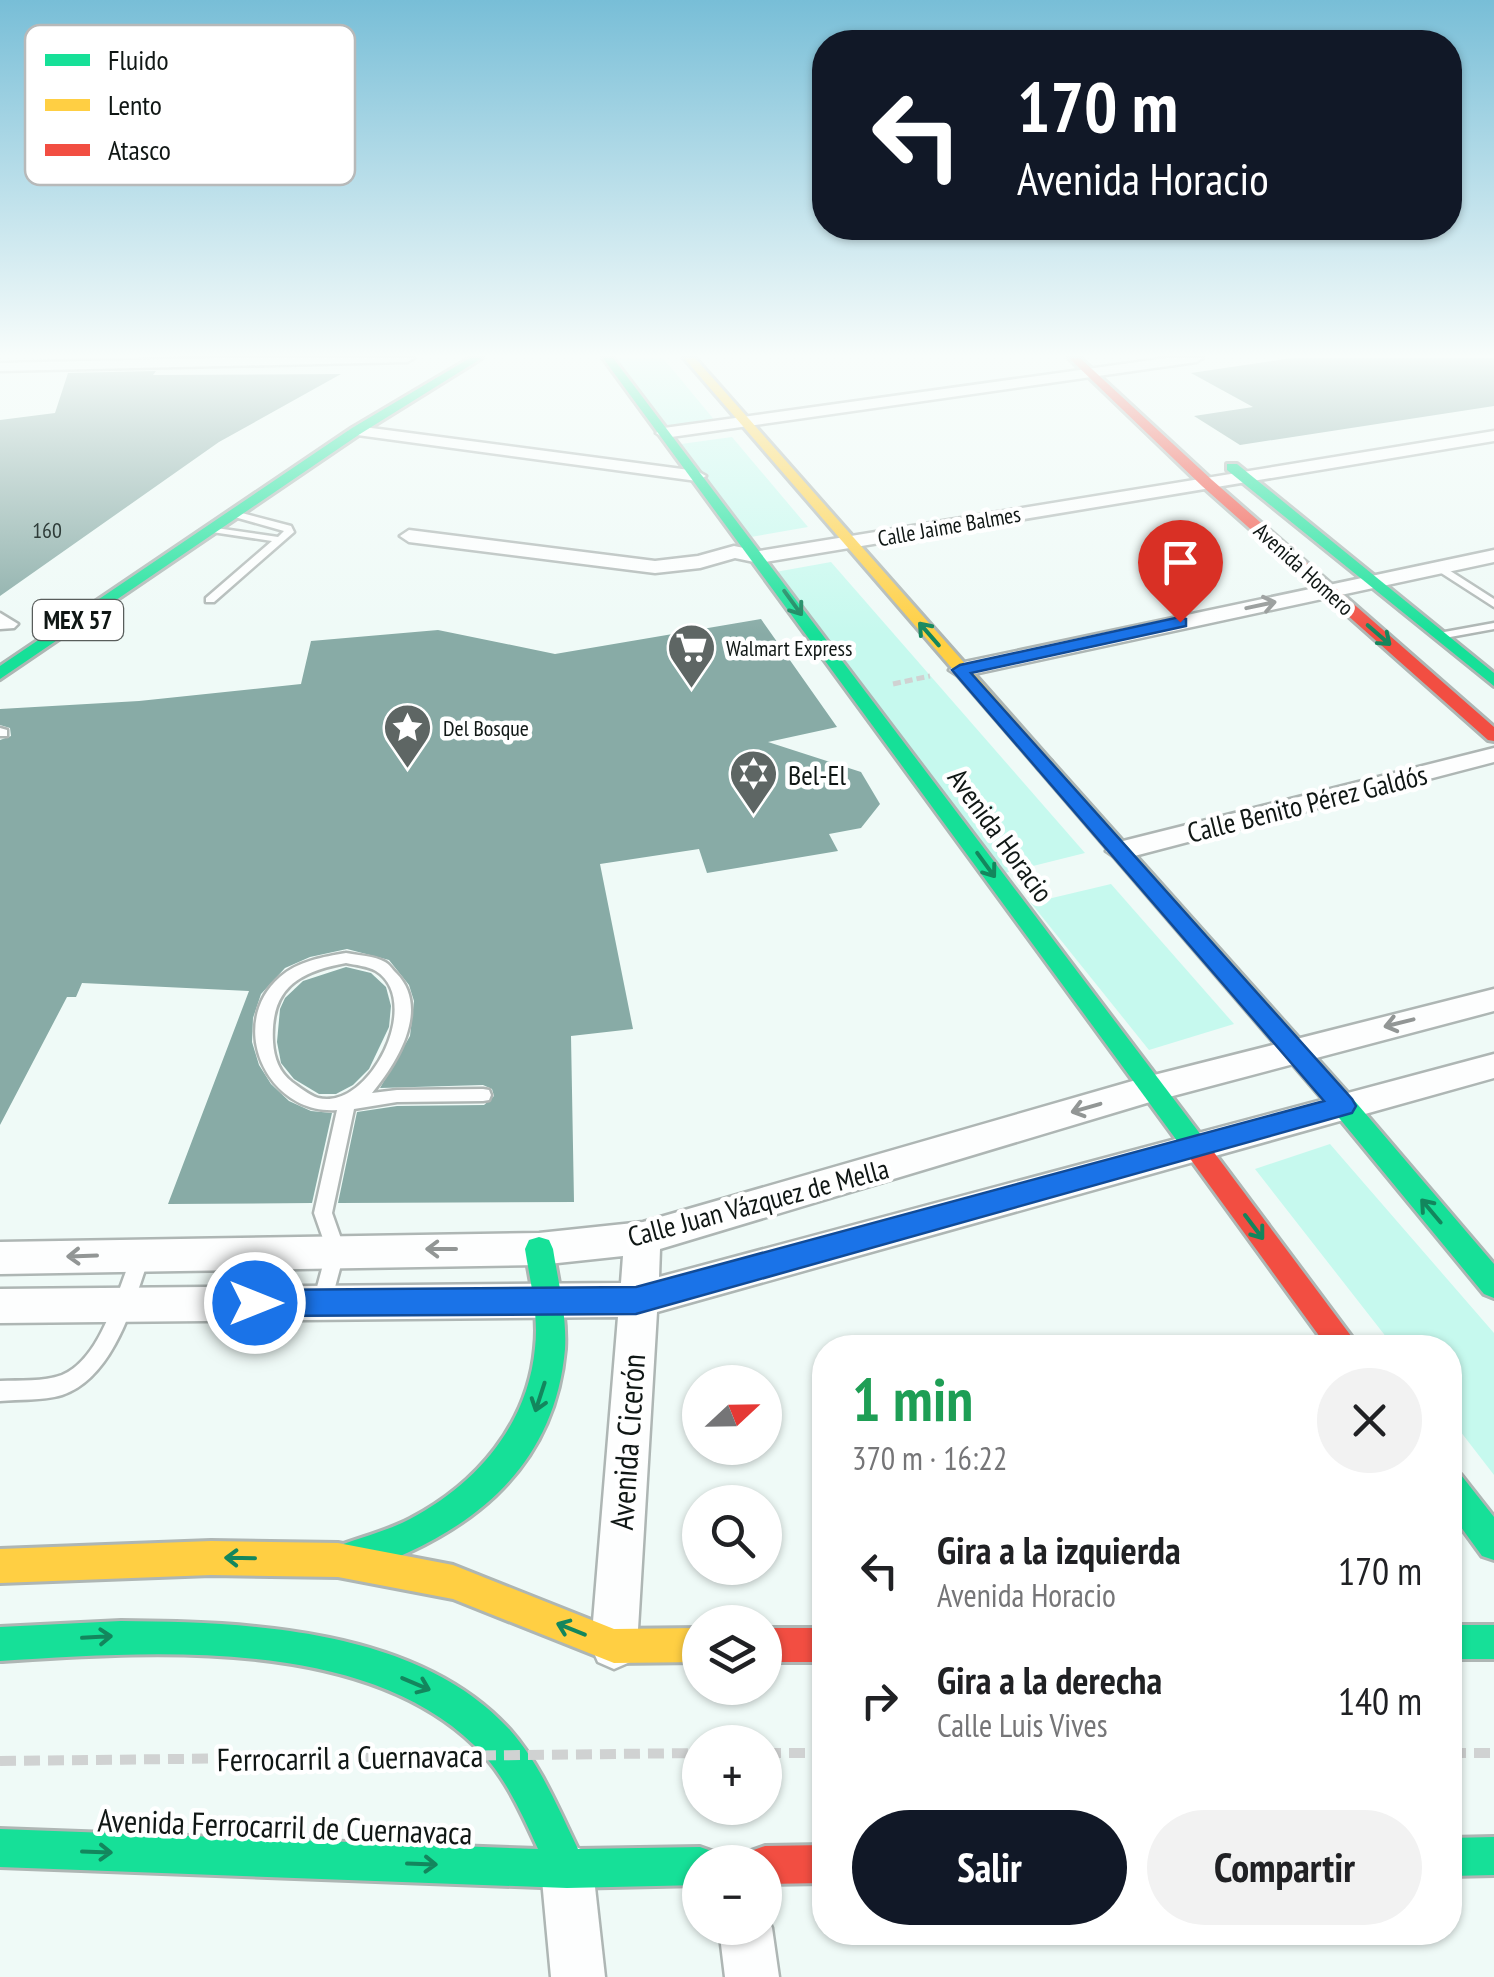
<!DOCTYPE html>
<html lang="es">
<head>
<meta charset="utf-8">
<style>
	:root { --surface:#fff; --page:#f2f2f2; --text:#202124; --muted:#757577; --accent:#111827 }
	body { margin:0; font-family:"PT Sans Narrow",sans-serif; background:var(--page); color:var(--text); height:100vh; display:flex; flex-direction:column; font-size:38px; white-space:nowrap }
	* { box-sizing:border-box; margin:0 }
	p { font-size:32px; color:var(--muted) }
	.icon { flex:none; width:55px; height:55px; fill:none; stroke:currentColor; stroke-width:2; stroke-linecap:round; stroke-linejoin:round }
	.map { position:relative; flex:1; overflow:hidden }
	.details { position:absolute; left:812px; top:1335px; width:650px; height:610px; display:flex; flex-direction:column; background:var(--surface); border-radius:40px; box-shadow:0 2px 8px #0004 }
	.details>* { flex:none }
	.banner { position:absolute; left:812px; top:30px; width:650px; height:210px; border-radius:40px; box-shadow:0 2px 8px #0004; background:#111827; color:#fff; overflow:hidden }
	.needle { width:65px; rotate:68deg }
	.tools { position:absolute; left:682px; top:1365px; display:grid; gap:20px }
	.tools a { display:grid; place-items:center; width:100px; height:100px; border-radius:50%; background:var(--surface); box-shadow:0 2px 8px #0004; font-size:50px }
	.pin { position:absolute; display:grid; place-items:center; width:85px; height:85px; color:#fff; margin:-102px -42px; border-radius:50% 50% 50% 0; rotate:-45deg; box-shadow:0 0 10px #0007 }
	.pin .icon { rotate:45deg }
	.me { position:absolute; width:110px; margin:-55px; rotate:90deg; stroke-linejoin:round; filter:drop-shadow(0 0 8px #0008) }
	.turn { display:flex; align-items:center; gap:35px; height:210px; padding:0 40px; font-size:45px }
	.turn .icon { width:130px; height:130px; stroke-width:2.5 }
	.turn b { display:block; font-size:70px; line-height:85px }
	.round { display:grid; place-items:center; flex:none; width:105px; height:105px; border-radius:52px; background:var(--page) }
	.overview { display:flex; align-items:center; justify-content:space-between; height:170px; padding:0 40px }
	h1 { font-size:60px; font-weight:700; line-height:75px; color:#1e9e55 }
	.button { display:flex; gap:20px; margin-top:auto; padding:20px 40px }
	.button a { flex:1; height:115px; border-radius:60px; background:var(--accent); color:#fff; font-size:40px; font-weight:700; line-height:115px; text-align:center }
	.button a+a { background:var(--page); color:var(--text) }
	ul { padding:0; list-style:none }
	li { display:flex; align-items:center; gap:30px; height:130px; padding:0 40px }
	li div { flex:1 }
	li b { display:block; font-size:38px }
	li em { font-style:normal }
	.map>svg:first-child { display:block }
	.green { fill:#c6f9ee }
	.building { fill:#88aba6 }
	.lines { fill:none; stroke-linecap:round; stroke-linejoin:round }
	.lane-casing { stroke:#aeb6b4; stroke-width:5 }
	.street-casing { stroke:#aeb6b4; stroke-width:5 }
	.fast-casing { stroke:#aeb6b4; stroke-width:6 }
	.slow-casing { stroke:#aeb6b4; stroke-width:6 }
	.jam-casing { stroke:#aeb6b4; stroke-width:6 }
	.path-far1 { stroke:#d0d2d2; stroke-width:5; stroke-dasharray:8 4; stroke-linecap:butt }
	.path { stroke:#d0d2d2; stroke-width:10; stroke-dasharray:16 8; stroke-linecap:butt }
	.lane { fill:#fdfefe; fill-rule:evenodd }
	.street { fill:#fdfefe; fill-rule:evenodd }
	.fast { fill:#16e098; fill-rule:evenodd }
	.slow { fill:#ffcf43; fill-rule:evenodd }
	.jam { fill:#f24e42; fill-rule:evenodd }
	.path-bridge { stroke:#d0d2d2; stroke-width:10; stroke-dasharray:16 8; stroke-linecap:butt }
	.oneway { stroke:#13865d }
	.oneway2 { stroke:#929695 }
	.route { fill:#1a73e8; stroke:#114b97; stroke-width:2.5 }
	.labels { text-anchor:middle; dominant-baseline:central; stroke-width:9; stroke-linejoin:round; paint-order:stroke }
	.far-street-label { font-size:22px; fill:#101715; stroke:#fff }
	.number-label { font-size:22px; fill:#2e3c39 }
	.far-poi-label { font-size:22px; fill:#101715; stroke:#fff; text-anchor:start }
	.shield { fill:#fff; stroke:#585d5b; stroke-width:2.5 }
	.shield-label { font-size:25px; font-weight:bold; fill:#101715 }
	.poi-label { font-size:28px; fill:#101715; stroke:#fff; text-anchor:start }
	.street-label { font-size:28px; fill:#101715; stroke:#fff }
	.near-street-label { font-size:32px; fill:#101715; stroke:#fff }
	.key { fill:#fff; stroke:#b7b9b9; stroke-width:2.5 }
	.key-label { font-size:28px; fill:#101715 }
</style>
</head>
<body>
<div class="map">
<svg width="1494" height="1977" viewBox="0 0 1494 1977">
	<rect width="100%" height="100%" fill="#effaf7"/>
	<!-- green -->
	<g class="green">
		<polygon points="610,358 663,358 716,422 662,429"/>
		<polygon points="732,437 808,527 751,537 681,444"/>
		<polygon points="831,562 1085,853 1005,873 770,573"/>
		<polygon points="1111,884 1234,1024 1149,1050 1031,903"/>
		<polygon points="1330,1144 1494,1333 1494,1475 1450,1418 1450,1348 1394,1347 1255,1169"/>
	</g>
	<!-- building -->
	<g class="building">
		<polygon points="1292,358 1494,358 1494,406 1240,445 1194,416 1253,407 1191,373"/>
		<polygon points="156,371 153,375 341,374 219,442 0,596 0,420 55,413 68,373"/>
		<polygon points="761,619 837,727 768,742 861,772 880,804 861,828 829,834 838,851 707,873 699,849 600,864 633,1029 571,1036 574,1202 338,1203 357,1112 397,1106 484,1105 494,1096 492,1089 483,1085 380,1088 410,1036 414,1001 409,985 389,960 347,949 310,957 285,968 261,994 253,1018 252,1042 259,1065 271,1084 289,1101 311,1111 332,1113 312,1203 168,1204 249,991 82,983 76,997 67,997 0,1125 0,740 11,736 10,728 0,725 0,709 139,701 301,684 311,641 438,630 555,654"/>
		<polygon points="346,967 371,973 386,987 391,1006 389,1027 369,1069 353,1085 336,1094 319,1094 294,1079 281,1063 277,1042 280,1009 285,998 303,981"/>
	</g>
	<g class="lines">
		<defs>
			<g id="lane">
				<polygon points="234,511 291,526 294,532 214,602 206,602 206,598 272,541 212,532 209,531 209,527 278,537 284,531 231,516 231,512"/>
				<polygon points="1435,565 1441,565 1494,599 1494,607 1435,569"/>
				<polygon points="1494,623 1494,629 1439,639 1434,636 1439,633"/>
				<polygon points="0,728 7,730 7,736 0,736"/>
				<path d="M346,953C357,955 375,956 385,962C389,964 392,969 396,973C431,1008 397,1063 372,1093L397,1090L483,1089L489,1090L491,1095L489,1100L483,1101L397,1102L354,1109L332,1213L345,1250L331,1302L329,1308L322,1311L315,1308L313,1302L327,1250L314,1213L337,1110C267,1115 226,1024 280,977C298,961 323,957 346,953ZM346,963C355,965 368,966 376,971C424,1001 370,1111 318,1098C309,1095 299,1087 292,1082C279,1072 274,1058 273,1042C270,988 298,972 346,963Z"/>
				<path d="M141,1247L147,1249L150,1255C134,1301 114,1378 62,1395C42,1401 20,1399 0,1401V1381C20,1380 43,1382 62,1375C103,1358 118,1286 135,1249Z"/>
			</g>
			<g id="street">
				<polygon points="217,358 414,358 407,362 0,371 0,363"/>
				<polygon points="1166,358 1203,358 1196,362 664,438 656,433 664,428"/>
				<polygon points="356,426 697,471 706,476 697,481 350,434 348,431"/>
				<polygon points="1494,431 1494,441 759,563 735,558 700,568 655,573 409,542 400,536 409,530 655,561 698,556 734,546 759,551"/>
				<polygon points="1494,550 1494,562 960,677 949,670 960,663"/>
				<polygon points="0,613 18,624 14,628 0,629"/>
				<polygon points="1494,748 1494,762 1119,860 1106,851 1119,842"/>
				<polygon points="1494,989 1494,1011 1150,1102 660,1249 659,1277 1494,1054 1494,1078 657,1312 637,1646 630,1662 614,1669 598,1662 591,1646 618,1317 0,1323 0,1289 621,1283 623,1256 539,1265 0,1274 0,1242 539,1233 643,1222 1150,1076"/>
				<polygon points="567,1843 585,1851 593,1869 605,1977 551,1977 541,1869 549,1851"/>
				<polygon points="765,1912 772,1928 779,1977 725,1977 719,1928 765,1928"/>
			</g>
			<g id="fast">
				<polygon points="470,358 482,358 360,434 0,679 0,666 352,428"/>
				<polygon points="603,358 613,358 1204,1139 1208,1146 1204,1153 1195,1156 1186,1153"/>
				<polygon points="1227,464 1237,464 1494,673 1494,686 1227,470"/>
				<polygon points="1045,759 1051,761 1353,1099 1494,1264 1494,1298 1484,1294 1335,1113 1039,769 1036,765"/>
				<path d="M539,1237L549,1240L553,1249C558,1281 567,1316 565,1349C554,1475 461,1539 350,1575L338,1570L333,1558L338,1546C362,1537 387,1531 410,1519C477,1484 528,1424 535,1348C539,1315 530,1281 525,1249L529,1240Z"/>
				<polygon points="1450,1470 1461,1475 1494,1517 1494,1560 1482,1556 1450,1512"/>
				<path d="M121,1621C247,1622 418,1628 510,1730C540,1764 558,1808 578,1849L700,1847L714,1852L718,1862H700V1885L567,1888L0,1867V1829L538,1849C521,1812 504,1773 474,1745C360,1635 147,1652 0,1661V1627Z"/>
				<rect x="1450" y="1625" width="44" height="34"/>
				<polygon points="1494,1837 1494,1875 1450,1876 1450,1838"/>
			</g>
			<g id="slow">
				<polygon points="684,358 695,358 1051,761 1051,769 1039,769"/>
				<polygon points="211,1541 338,1543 453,1565 614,1629 700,1628 700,1662 614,1663 453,1599 338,1577 211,1575 0,1583 0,1549"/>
			</g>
			<g id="jam">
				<polygon points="1069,358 1080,358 1212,480 1494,727 1494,741 1488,740 1202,486"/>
				<polygon points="1195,1136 1204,1139 1360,1348 1328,1348 1186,1153 1182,1146 1186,1139"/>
				<rect x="765" y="1628" width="60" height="34"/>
				<polygon points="825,1845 825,1883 765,1884 765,1862 747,1862 751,1851 765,1846"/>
			</g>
		</defs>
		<!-- lane casing -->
		<use href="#lane" class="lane-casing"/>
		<!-- street casing -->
		<use href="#street" class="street-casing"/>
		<!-- fast casing -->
		<use href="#fast" class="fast-casing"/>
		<!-- slow casing -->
		<use href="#slow" class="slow-casing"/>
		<!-- jam casing -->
		<use href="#jam" class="jam-casing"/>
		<!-- path-far1 -->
		<polyline class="path-far1" points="893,684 930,676"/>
		<!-- path -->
		<g class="path">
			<polyline points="765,1753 825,1753"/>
			<polyline points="1450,1753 1494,1753"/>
		</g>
		<!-- lane -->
		<use href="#lane" class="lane"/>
		<!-- street -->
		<use href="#street" class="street"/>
		<!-- fast -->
		<use href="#fast" class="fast"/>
		<!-- slow -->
		<use href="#slow" class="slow"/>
		<!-- jam -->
		<use href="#jam" class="jam"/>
		<!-- path-bridge -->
		<polyline class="path-bridge" points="0,1761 700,1753"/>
	</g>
	<!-- one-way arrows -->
	<defs><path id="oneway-shaft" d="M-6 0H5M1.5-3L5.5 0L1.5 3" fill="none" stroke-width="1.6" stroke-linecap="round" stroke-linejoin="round" transform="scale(2.5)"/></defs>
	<g class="oneway">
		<use href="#oneway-shaft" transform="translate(793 603) rotate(54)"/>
		<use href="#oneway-shaft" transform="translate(929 634) rotate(-131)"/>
		<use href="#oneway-shaft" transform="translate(1379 635) rotate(41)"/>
		<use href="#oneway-shaft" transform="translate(986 865) rotate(54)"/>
		<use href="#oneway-shaft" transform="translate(1431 1211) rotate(-130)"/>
		<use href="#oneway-shaft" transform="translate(1254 1227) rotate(53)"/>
		<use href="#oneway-shaft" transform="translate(540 1397) rotate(108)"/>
		<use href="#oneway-shaft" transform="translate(240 1558) rotate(-179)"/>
		<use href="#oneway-shaft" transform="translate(571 1629) rotate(-158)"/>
		<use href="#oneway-shaft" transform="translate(97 1637) rotate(-3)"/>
		<use href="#oneway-shaft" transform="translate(416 1684) rotate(23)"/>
		<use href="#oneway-shaft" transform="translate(97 1852) rotate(2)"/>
		<use href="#oneway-shaft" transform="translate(422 1864) rotate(2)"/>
	</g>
	<g class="oneway2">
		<use href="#oneway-shaft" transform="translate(1261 605) rotate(-12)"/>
		<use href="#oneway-shaft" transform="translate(1399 1023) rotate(166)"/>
		<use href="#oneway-shaft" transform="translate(1086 1108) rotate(164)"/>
		<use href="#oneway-shaft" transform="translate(441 1249) rotate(180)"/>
		<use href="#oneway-shaft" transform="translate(82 1256) rotate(178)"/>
	</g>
	<!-- sky -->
	<linearGradient id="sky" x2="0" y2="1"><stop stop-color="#78bed7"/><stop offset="0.56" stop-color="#f8fdfb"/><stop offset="1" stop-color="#f8fdfb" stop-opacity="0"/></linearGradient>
	<rect width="1494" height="635" fill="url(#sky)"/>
	<!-- route -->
	<polygon class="route" points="1180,617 1186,619 1186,626 971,673 1352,1099 1356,1106 1352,1113 636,1314 255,1316 245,1312 241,1303 245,1294 255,1290 636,1287 1324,1101 952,670 960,665"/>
	<!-- icons -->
	<defs>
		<symbol id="supermarket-pin" viewBox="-11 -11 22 30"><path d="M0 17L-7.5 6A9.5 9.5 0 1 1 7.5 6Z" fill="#5e6664" stroke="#fff"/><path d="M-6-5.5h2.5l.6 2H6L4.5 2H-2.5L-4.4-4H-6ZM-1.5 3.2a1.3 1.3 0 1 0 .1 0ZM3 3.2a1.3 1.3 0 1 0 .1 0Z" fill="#fff"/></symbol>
		<symbol id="sight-pin" viewBox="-11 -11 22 30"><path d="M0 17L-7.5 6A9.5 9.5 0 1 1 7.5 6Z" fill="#5e6664" stroke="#fff"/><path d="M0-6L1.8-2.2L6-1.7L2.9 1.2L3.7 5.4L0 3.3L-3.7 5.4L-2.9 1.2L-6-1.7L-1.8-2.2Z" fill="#fff"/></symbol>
		<symbol id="synagogue-pin" viewBox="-11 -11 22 30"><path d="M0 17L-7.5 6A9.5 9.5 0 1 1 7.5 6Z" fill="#5e6664" stroke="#fff"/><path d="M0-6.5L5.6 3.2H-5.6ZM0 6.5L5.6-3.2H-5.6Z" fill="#fff"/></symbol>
	</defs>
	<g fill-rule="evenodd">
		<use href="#supermarket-pin" x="664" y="620" width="55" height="75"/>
		<use href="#sight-pin" x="380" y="700" width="55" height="75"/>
		<use href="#synagogue-pin" x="726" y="746" width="55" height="75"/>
	</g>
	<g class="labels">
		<!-- far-street labels -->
		<g class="far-street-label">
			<text transform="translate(949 526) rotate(-10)">Calle Jaime Balmes</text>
			<text transform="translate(1304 569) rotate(42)">Avenida Homero</text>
		</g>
		<!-- number labels -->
		<g class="number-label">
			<text x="47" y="530">160</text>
		</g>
		<!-- far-poi labels -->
		<g class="far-poi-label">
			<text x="726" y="648">Walmart Express</text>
			<text x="443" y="728">Del Bosque</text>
		</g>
		<!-- shield labels -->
		<rect class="shield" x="33" y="600" width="90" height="40" rx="8"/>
		<g class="shield-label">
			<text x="78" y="620">MEX 57</text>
		</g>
		<!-- poi labels -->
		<g class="poi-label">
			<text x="788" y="774">Bel-El</text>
		</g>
		<!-- street labels -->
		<g class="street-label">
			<text transform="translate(1307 803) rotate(-14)">Calle Benito Pérez Galdós</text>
			<text transform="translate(1001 835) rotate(54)">Avenida Horacio</text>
			<text transform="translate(758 1202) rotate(-15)">Calle Juan Vázquez de Mella</text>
		</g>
		<!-- near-street labels -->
		<g class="near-street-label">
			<text transform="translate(627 1442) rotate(-86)">Avenida Cicerón</text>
			<text transform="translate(350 1757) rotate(-1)">Ferrocarril a Cuernavaca</text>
			<text transform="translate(285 1826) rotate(2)">Avenida Ferrocarril de Cuernavaca</text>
		</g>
	</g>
	<!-- legend -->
	<rect x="25" y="25" width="330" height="160" rx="15" class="key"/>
	<rect x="45" y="54" width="45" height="12" fill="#16e098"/>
	<rect x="45" y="99" width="45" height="12" fill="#ffcf43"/>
	<rect x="45" y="144" width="45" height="12" fill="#f24e42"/>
	<g class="key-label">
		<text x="108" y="70">Fluido</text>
		<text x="108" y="115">Lento</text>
		<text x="108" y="160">Atasco</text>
	</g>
</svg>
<div class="tools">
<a><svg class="needle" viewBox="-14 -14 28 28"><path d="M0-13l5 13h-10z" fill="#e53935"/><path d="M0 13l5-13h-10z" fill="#757577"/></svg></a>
<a><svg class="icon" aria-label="search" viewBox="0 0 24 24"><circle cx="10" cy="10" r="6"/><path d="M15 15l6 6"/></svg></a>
<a><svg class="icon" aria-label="layers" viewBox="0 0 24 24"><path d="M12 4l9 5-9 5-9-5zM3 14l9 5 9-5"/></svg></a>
<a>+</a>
<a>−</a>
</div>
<div class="pin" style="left:1180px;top:622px;background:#d93025"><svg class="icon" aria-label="arrive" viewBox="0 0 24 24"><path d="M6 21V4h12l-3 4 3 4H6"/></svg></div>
<svg class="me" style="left:255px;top:1303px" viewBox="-20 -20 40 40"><circle r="17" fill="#1a73e8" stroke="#fff" stroke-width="3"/><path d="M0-11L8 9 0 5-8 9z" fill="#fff"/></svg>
<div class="banner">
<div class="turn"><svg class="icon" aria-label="left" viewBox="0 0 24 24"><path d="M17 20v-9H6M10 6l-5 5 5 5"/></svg><div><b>170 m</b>Avenida Horacio</div></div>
</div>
<section class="details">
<div class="overview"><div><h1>1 min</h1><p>370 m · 16:22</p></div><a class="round"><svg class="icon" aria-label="close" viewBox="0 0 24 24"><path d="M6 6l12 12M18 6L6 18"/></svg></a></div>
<ul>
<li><svg class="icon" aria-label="left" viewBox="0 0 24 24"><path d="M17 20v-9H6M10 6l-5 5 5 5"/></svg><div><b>Gira a la izquierda</b><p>Avenida Horacio</p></div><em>170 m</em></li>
<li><svg class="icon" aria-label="right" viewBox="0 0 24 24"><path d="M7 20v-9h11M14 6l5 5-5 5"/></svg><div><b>Gira a la derecha</b><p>Calle Luis Vives</p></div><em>140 m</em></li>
</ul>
<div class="button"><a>Salir</a><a>Compartir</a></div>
</section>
</div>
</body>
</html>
